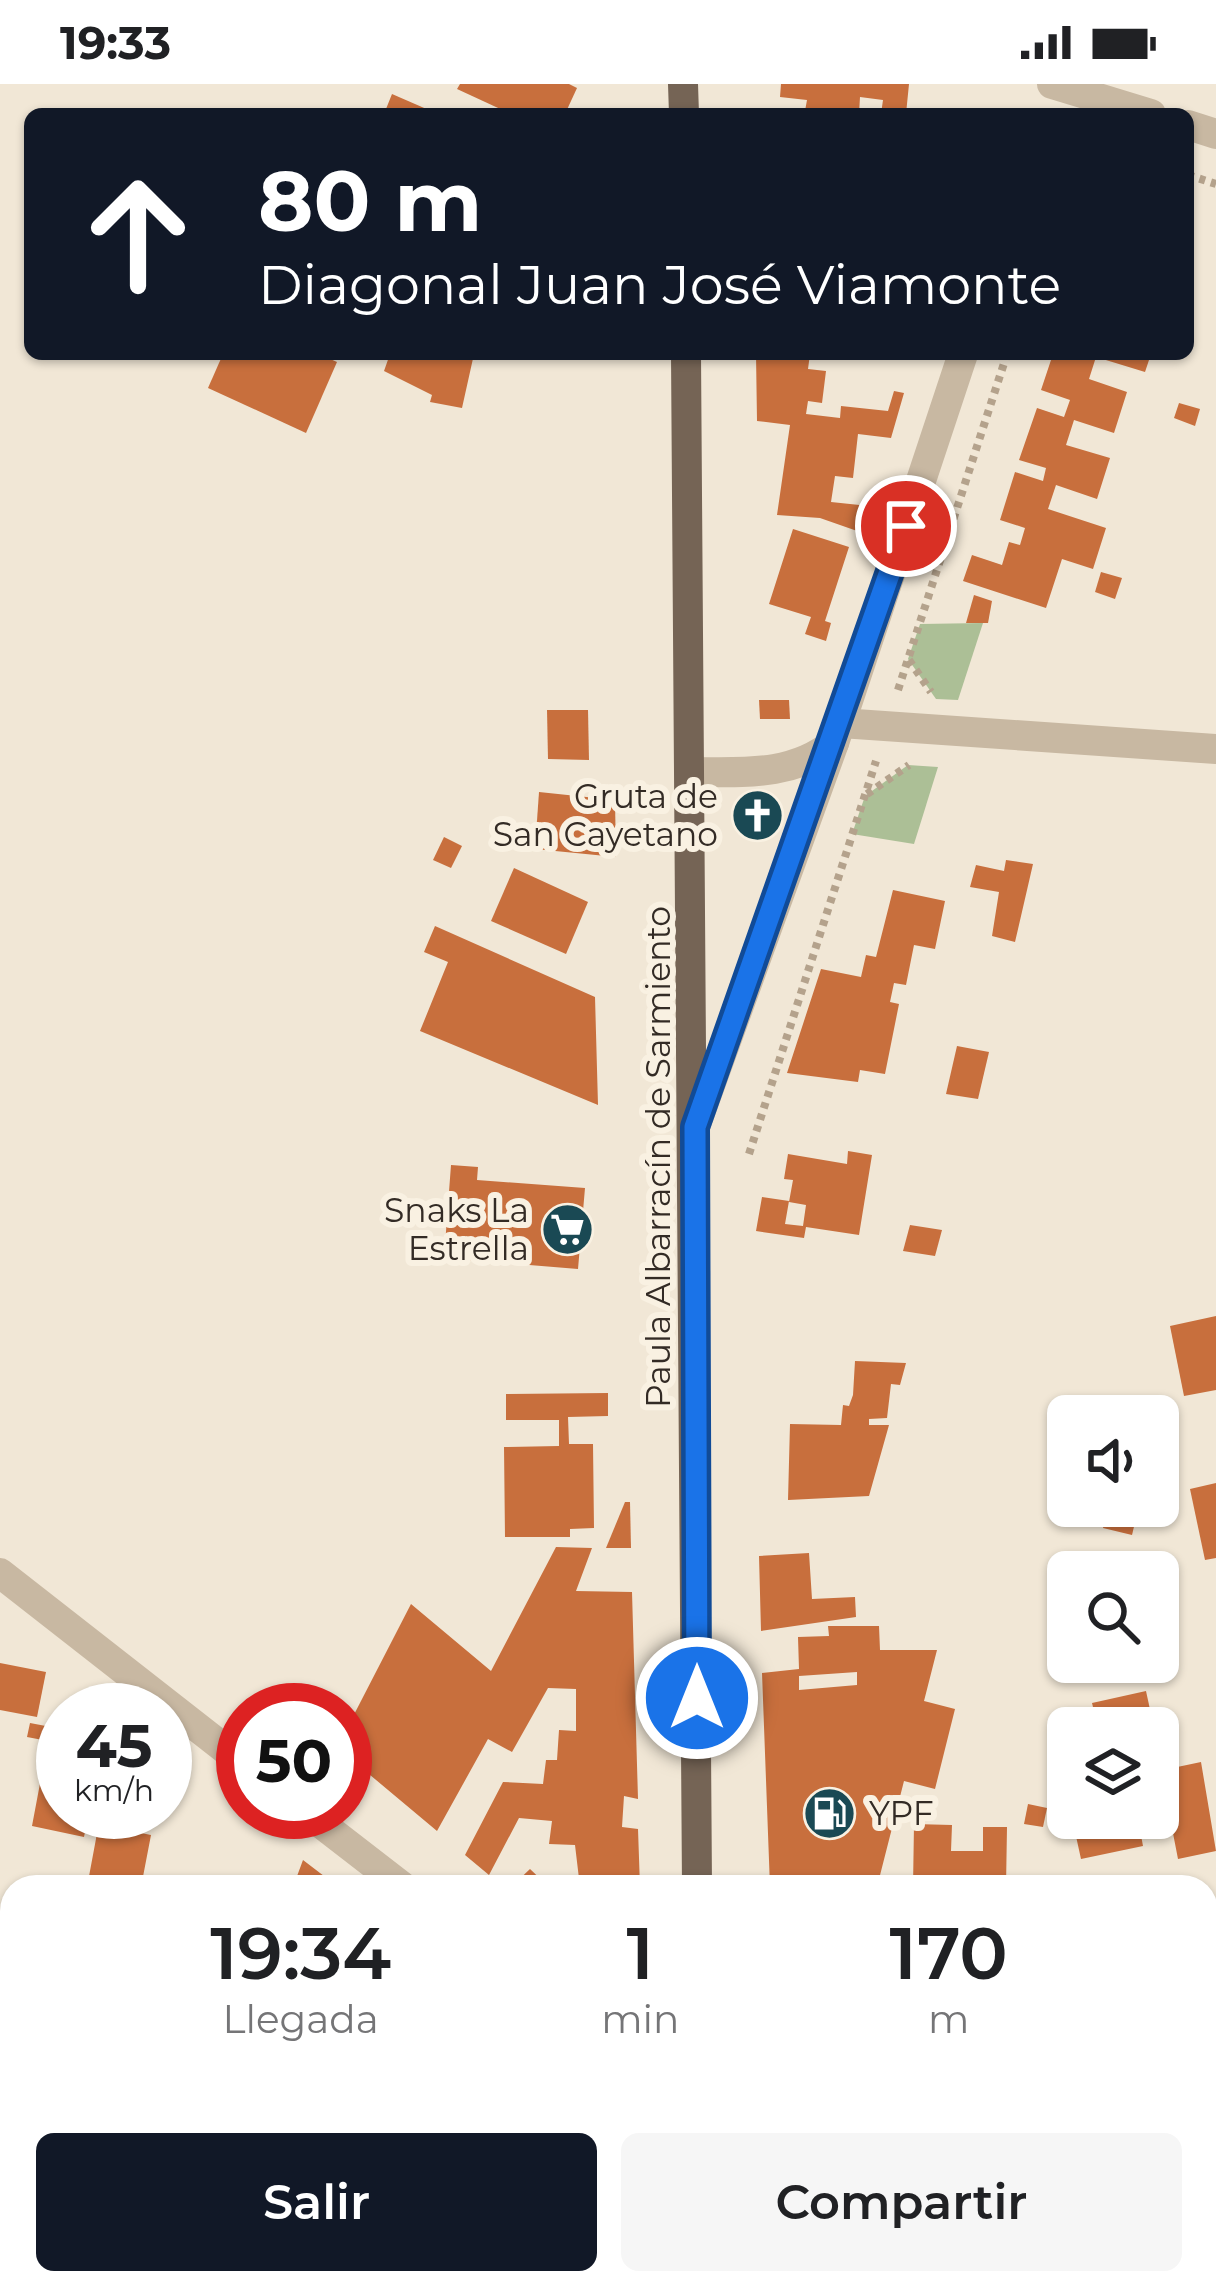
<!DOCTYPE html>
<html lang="es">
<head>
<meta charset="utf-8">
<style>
	:root { --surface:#fff; --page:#f6f6f6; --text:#202124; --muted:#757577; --accent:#111827 }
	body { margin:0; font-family:Montserrat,sans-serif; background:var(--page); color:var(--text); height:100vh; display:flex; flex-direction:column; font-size:45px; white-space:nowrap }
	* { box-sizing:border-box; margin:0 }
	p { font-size:39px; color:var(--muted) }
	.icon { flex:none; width:66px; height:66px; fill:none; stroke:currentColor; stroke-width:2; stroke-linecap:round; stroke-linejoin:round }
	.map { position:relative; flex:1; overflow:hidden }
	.drawer { position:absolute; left:0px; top:1791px; width:1218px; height:420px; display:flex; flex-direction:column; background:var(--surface); border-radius:36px 36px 0 0; box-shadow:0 3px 9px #0004 }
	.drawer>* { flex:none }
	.banner { position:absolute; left:24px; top:24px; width:1170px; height:252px; border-radius:18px; box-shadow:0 3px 9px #0004; background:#111827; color:#fff; overflow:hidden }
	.tools { position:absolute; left:1047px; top:1311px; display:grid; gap:24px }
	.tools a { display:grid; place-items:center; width:132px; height:132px; border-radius:18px; background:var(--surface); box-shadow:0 3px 9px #0004; font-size:60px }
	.speed { position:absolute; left:36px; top:1599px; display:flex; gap:24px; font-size:60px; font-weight:700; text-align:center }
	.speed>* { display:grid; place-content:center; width:156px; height:156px; border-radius:50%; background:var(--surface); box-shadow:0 3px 9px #0004; line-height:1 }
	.speed small { font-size:30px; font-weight:400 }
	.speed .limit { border:18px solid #d22; background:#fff; color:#111 }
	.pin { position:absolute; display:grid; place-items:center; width:102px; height:102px; color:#fff; margin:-51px; border:6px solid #fff; border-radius:50%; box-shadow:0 3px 12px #0007 }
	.me { position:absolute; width:132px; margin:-66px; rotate:0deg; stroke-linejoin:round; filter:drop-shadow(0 0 9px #0008) }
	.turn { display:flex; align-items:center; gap:42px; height:252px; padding:0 36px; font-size:54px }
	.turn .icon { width:156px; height:156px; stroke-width:2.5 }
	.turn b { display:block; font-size:84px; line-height:102px }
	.eta { display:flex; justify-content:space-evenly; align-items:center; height:204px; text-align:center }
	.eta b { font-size:72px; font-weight:600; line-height:84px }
	.action { display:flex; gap:24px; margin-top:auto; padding:24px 36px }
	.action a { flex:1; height:138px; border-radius:18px; background:var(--accent); color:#fff; font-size:48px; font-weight:600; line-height:138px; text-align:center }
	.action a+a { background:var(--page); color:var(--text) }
	.status { display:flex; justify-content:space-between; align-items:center; height:84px; padding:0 60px; background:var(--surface); direction:ltr }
	.status svg { height:33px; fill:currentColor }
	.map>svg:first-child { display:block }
	.green { fill:#acbf96 }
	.building { fill:#c86f3d; fill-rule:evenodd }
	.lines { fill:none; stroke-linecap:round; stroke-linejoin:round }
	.path { stroke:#b4a28c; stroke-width:8; stroke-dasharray:6 6; stroke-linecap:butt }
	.minor { stroke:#c8b8a2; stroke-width:30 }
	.major { stroke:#756455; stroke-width:30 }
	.route-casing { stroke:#114b97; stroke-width:30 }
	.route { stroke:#1a73e8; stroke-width:21 }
	.labels { text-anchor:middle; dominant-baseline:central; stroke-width:12; stroke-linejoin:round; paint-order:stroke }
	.poi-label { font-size:33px; fill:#332b25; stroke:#f9f1e2; text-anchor:end }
	.street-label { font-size:33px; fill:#332b25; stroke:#f9f1e2 }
</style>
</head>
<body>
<div class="status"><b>19:33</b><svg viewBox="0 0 49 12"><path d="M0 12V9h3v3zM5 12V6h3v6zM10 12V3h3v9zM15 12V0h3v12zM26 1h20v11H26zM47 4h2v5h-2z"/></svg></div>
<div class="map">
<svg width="1216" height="2211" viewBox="0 0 1216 2211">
	<rect width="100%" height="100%" fill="#f1e7d6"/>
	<!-- green -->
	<g class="green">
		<polygon points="983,539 958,616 936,615 908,575 920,540"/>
		<polygon points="908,681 938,683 914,760 852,750 865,712"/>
	</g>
	<!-- building -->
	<g class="building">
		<polygon points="460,0 569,0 577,4 565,30 511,30 457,5"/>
		<polygon points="781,0 909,0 906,30 881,30 883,16 860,13 859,30 805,27 807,16 780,13"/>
		<polygon points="392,10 438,30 384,30"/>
		<polygon points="223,270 319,270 337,278 306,349 208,304"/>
		<polygon points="390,270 474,270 462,324 430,318 432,311 384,287"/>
		<polygon points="756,270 810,270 808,285 826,287 822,319 808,317 806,330 840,334 841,322 888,327 894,307 904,309 891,354 858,350 853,394 835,392 831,418 869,422 860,448 820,434 777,431 790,341 757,337"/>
		<polygon points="1053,270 1151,270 1145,288 1096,273 1089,295 1127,308 1114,349 1074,336 1066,361 1110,374 1097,415 1056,401 1048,425 1106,444 1093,485 1062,475 1046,524 963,497 972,471 1002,481 1009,458 1020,461 1025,444 1000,436 1015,388 1043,397 1046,384 1019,376 1037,324 1064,333 1070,316 1041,306"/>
		<polygon points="1179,319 1200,325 1195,342 1174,334"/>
		<polygon points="793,445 849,463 825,537 831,539 826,557 805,550 811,533 769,520"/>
		<polygon points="1101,488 1122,494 1115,515 1095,508"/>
		<polygon points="974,511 992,517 988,539 966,539"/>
		<polygon points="759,616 789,616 790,635 760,635"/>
		<polygon points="547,626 588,626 589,676 548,675"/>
		<polygon points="539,708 615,716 616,773 535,765"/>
		<polygon points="444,753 462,762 451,784 433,776"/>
		<polygon points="1006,776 1033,780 1015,858 992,852 999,808 970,803 976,781 1004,787"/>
		<polygon points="514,784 588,818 566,870 491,837"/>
		<polygon points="893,806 945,817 935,865 914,861 906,901 894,899 890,918 899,920 885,990 860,986 858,998 787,989 821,885 861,893 866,871 876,873"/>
		<polygon points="435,842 595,913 598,1021 420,947 448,878 424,868"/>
		<polygon points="957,962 989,968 978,1015 946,1010"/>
		<polygon points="848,1067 872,1071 859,1151 806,1143 804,1154 756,1147 762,1113 789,1117 785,1140 803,1142 806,1121 789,1118 793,1096 784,1095 788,1070 847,1080"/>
		<polygon points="451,1081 478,1083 477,1096 585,1104 578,1185 444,1174"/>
		<polygon points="910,1141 942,1146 935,1172 903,1167"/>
		<polygon points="1216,1232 1216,1306 1184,1312 1170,1242"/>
		<polygon points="855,1277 906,1279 900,1301 891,1300 887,1334 869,1335 869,1341 889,1341 869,1412 788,1416 790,1340 841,1341 843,1321 849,1322 853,1311"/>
		<polygon points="608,1309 608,1332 568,1333 569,1360 593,1360 594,1444 570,1445 570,1453 505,1453 504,1363 559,1362 559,1336 506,1336 506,1310"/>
		<polygon points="1216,1399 1216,1474 1205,1476 1190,1405"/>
		<polygon points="625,1418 630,1418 631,1464 606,1464"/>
		<polygon points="1109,1422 1139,1422 1132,1451 1103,1444"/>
		<polygon points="556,1463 592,1464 576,1507 632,1508 638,1715 624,1712 622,1743 638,1745 640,1803 580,1803 575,1761 549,1760 552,1737 519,1734 489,1791 465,1771 503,1698 543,1700 546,1676 557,1676 559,1646 576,1647 576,1605 548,1604 512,1668 488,1655 437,1747 345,1670 345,1648 411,1520 491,1587"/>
		<polygon points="809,1469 812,1515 855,1513 856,1533 761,1547 759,1472"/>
		<path d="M828,1542H879L880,1566H937L924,1617L955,1625L935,1705L904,1697L877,1803H770L762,1589L799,1585L798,1553L829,1552ZM857,1588V1601L799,1606V1592Z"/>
		<polygon points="0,1579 46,1588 37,1633 0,1626"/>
		<polygon points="1146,1607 1154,1644 1098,1644 1092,1619"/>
		<polygon points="53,1629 63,1631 63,1728 89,1728 84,1753 32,1742 48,1657 27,1653 30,1639 51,1643"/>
		<polygon points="1158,1673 1163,1686 1201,1678 1216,1767 1178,1775 1171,1739 1140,1746 1143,1762 1081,1775 1072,1734 1158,1734"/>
		<polygon points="1028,1720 1047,1724 1043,1743 1024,1740"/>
		<polygon points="101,1728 145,1728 141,1749 151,1751 141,1803 87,1803"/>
		<polygon points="914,1740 952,1741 951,1767 983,1767 983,1743 1007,1743 1006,1803 913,1803"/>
		<polygon points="303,1776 320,1789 339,1803 293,1803"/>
		<polygon points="530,1785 549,1803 511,1803"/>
		<polygon points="0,1876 12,1880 12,2020 0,2018"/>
		<polygon points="1216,2047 1216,2096 1206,2098 1206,2049"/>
		<polygon points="784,2199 884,2199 885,2211 784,2211"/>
	</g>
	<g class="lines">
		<!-- path -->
		<g class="path">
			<polyline points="1188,91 1216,100"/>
			<polyline points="909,576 931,608"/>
			<polyline points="898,606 1007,270"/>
			<polyline points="867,710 909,681"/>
			<polyline points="749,1070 876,677"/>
		</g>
		<!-- minor -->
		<g class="minor">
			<polyline points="1052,0 1151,30"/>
			<polyline points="1188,41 1216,50"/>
			<polyline points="841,639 1216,665"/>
			<path d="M690,688C743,688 792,693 834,659"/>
			<polyline points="695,1043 834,659 963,270"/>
			<polyline points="0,1489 243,1679"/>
			<polyline points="306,1728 403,1803"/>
			<polyline points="168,2199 168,2211"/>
		</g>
		<!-- major -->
		<g class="major">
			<polyline points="683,0 684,30"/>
			<polyline points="686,270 697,1803"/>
			<polyline points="1206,1910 1216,1907"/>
			<polyline points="0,2112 12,2114"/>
			<polyline points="434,2199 493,2211"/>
			<polyline points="723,2199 724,2211"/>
			<polyline points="650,2211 656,2199"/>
		</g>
	</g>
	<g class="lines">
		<defs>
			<polyline id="route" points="697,1614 695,1043 906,442"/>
		</defs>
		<!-- route casing -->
		<use href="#route" class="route-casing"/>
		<!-- route -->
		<use href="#route" class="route"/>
	</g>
	<!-- icons -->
	<defs>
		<symbol id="church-disc" viewBox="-11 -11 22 22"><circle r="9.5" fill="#1a4954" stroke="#f9f1e2"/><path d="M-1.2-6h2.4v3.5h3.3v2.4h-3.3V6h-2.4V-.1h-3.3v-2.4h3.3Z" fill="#fff"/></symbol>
		<symbol id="supermarket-disc" viewBox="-11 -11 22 22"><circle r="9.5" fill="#1a4954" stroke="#f9f1e2"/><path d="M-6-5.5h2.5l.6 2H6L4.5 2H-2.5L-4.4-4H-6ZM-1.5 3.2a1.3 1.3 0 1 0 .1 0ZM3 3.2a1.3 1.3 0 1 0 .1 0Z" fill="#fff"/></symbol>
		<symbol id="fuel-disc" viewBox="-11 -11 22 22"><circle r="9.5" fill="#1a4954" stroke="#f9f1e2"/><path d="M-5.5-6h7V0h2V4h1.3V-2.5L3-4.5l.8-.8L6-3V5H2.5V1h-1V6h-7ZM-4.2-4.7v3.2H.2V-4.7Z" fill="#fff"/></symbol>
	</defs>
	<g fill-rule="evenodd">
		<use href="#church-disc" x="728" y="702" width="59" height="59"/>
		<use href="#supermarket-disc" x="538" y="1116" width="59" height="59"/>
		<use href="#fuel-disc" x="800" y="1700" width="59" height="59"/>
	</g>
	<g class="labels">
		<!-- poi labels -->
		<g class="poi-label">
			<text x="718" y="712">Gruta de<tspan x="718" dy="38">San Cayetano</tspan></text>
			<text x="529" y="1126">Snaks La<tspan x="529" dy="38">Estrella</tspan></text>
			<text x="869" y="1729" text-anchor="start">YPF</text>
		</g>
		<!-- street labels -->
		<g class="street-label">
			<text transform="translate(658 1073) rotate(-90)">Paula Albarracín de Sarmiento</text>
		</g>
	</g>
</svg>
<div class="tools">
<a><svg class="icon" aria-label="sound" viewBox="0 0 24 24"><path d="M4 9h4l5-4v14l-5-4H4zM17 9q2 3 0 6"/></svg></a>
<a><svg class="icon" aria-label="search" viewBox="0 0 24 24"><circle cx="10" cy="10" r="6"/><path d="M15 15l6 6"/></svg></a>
<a><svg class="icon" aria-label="layers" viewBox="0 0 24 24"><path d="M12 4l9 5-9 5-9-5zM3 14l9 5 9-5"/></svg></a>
</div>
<div class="speed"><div>45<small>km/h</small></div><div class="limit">50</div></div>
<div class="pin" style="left:906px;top:442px;background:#d93025"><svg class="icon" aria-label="arrive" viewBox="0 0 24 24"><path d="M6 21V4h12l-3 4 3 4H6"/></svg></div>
<svg class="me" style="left:697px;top:1614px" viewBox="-20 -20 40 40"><circle r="17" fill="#1a73e8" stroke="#fff" stroke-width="3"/><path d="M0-11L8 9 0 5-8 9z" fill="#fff"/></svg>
<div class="banner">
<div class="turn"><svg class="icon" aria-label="ahead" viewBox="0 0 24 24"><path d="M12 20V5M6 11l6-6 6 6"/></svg><div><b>80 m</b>Diagonal Juan José Viamonte</div></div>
</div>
<section class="drawer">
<div class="eta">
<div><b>19:34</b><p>Llegada</p></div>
<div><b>1</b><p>min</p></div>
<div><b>170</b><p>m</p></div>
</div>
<div class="action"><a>Salir</a><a>Compartir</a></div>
</section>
</div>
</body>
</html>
